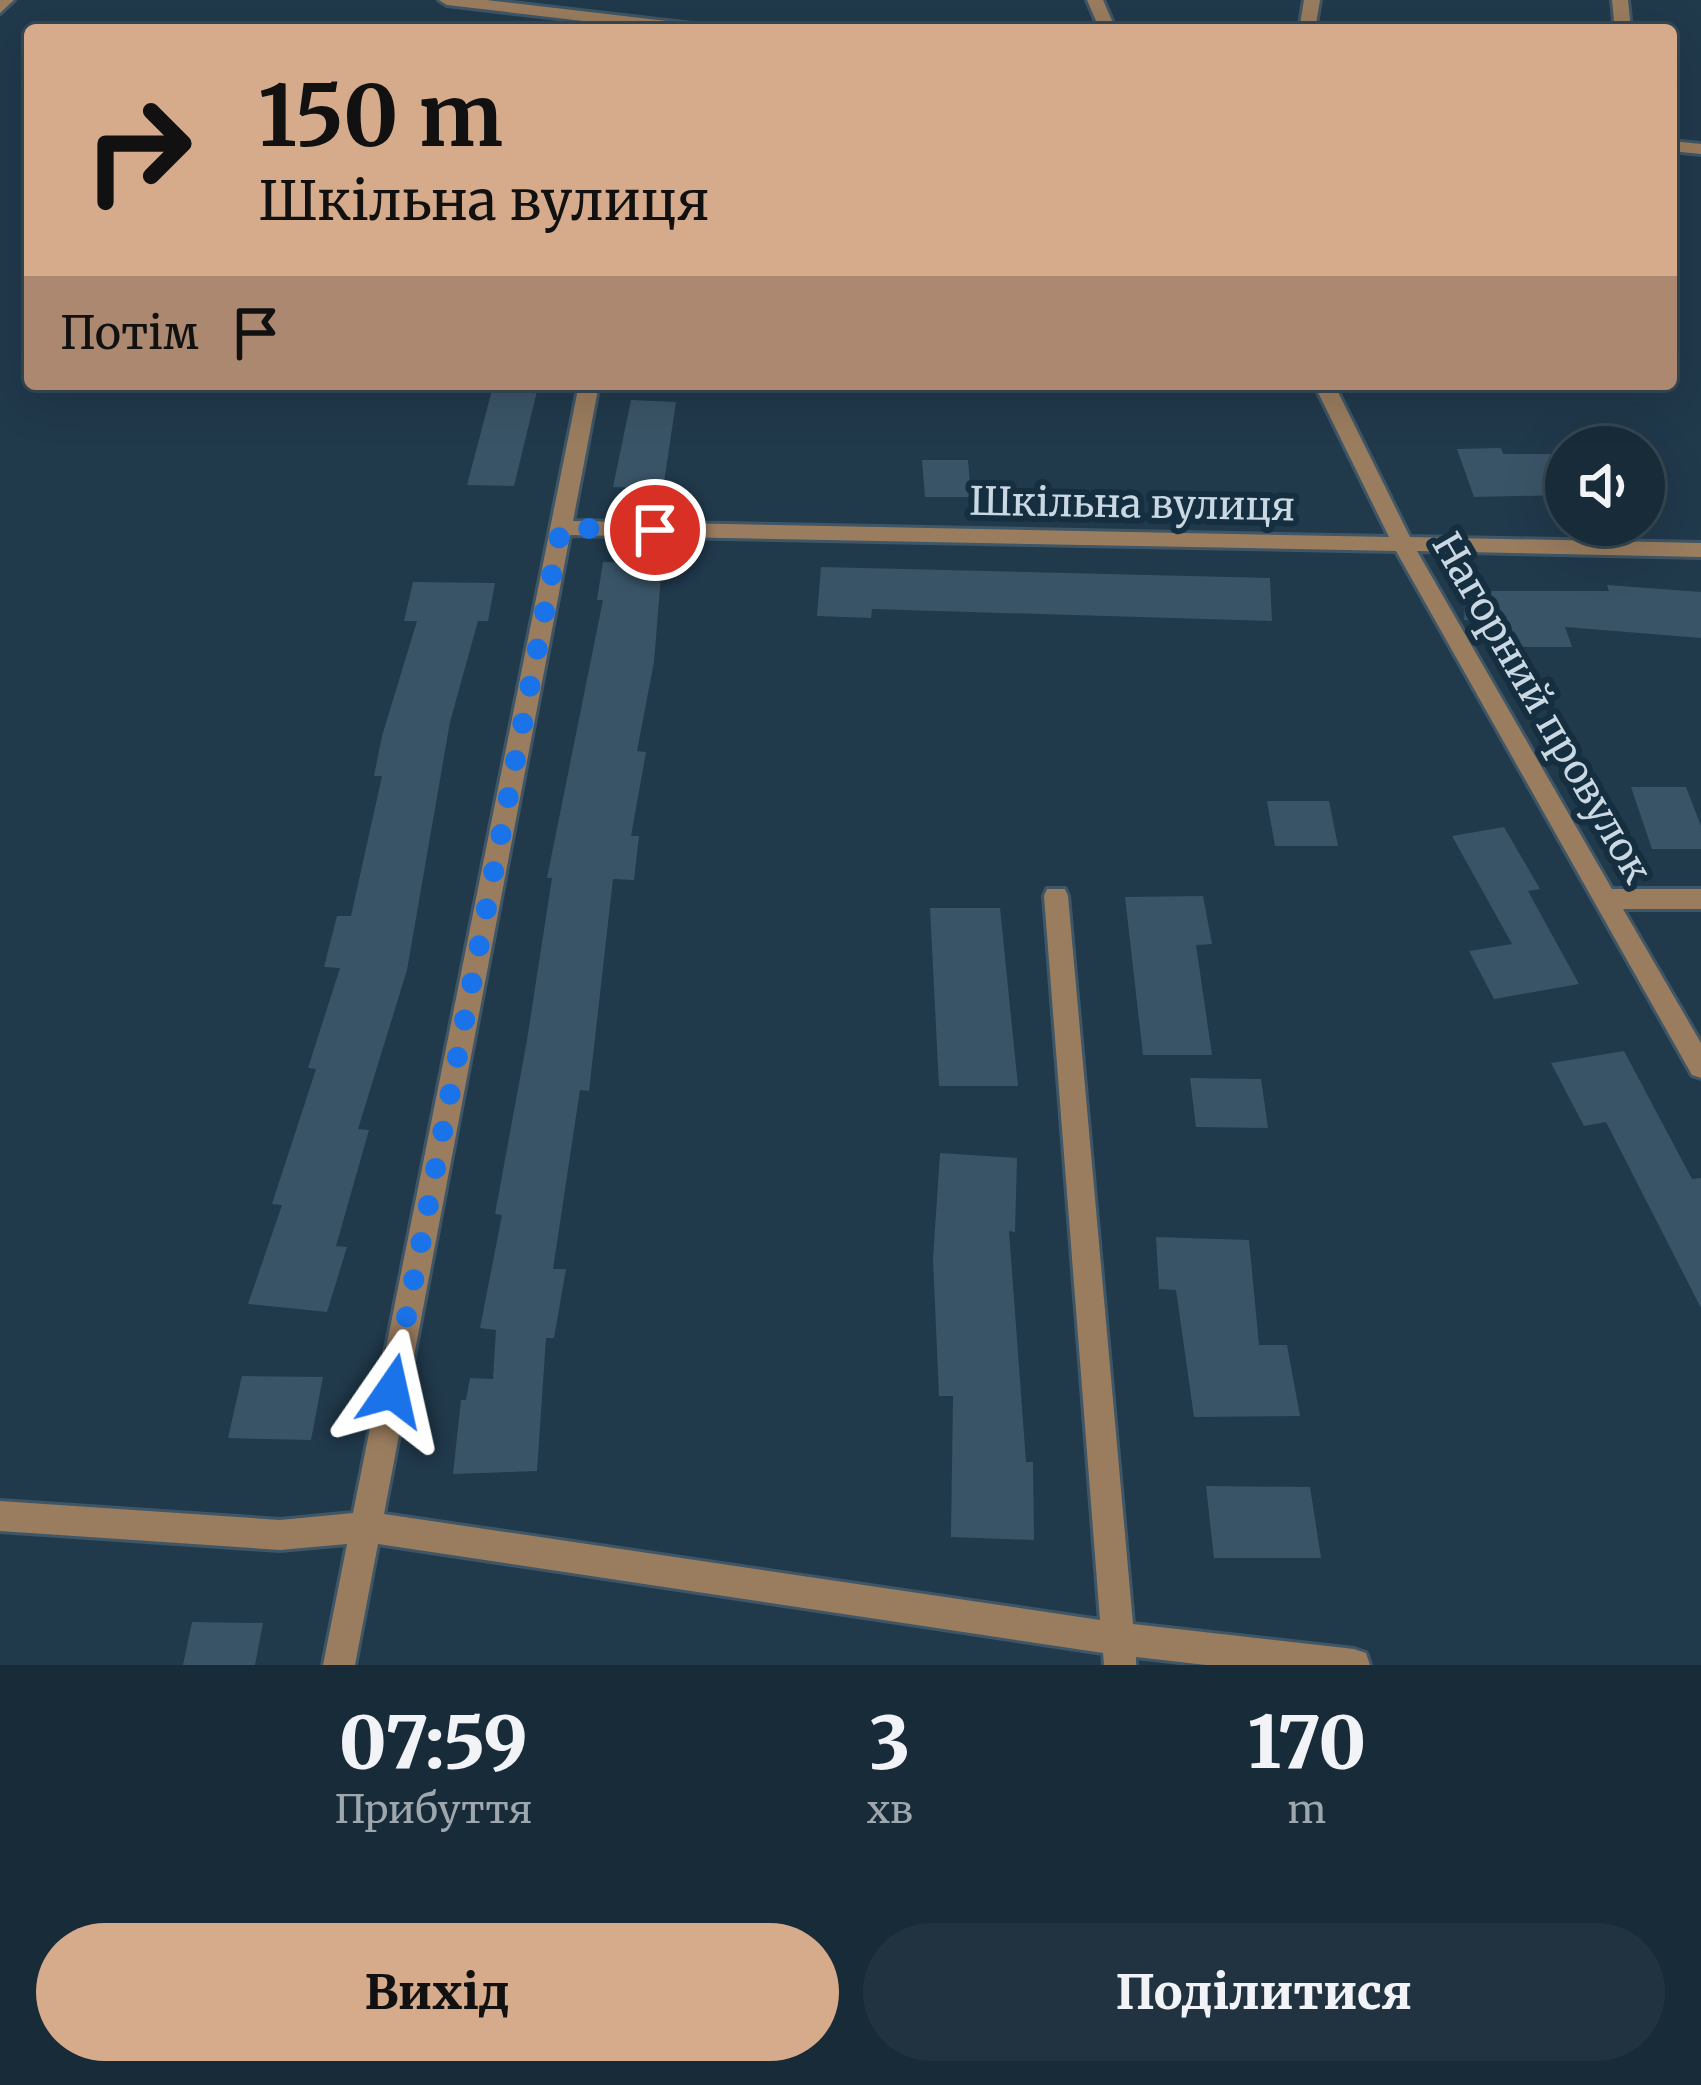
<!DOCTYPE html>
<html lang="uk">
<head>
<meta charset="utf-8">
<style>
	:root { --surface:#182b38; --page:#213340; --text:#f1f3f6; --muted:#9fa7ae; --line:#364753; --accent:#d6ab8b }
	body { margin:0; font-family:Merriweather,serif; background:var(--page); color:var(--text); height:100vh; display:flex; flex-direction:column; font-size:45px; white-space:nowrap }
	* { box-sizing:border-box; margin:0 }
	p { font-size:39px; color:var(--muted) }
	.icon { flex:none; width:66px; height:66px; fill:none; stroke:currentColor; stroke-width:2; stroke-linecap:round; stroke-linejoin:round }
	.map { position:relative; height:1665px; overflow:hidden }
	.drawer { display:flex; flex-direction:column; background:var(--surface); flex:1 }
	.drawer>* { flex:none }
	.hud { position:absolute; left:24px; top:24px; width:1653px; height:366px; border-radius:12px; box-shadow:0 12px 48px #0002,0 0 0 3px var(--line); background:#d6ab8b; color:#111; overflow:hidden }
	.controls { position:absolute; left:1545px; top:426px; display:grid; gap:24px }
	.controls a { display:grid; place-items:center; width:120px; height:120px; border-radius:50%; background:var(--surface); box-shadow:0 12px 48px #0002,0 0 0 3px var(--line); font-size:60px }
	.pin { position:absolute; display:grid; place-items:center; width:102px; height:102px; color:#fff; margin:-51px; border:6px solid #fff; border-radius:50%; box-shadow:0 3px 12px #0007 }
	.me { position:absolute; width:132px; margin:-66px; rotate:11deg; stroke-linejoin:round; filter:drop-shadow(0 0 9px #0008) }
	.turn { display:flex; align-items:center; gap:42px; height:252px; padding:0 36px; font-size:54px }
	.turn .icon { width:156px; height:156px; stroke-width:2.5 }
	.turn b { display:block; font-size:84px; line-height:102px }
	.then { display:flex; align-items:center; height:114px; padding:0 36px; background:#0003; gap:24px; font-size:45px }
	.eta { display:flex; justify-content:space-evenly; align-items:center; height:204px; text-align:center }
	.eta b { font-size:72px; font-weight:800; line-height:84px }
	.action { display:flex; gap:24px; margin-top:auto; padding:24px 36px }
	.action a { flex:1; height:138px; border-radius:72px; background:var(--accent); color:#111; font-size:48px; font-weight:800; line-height:138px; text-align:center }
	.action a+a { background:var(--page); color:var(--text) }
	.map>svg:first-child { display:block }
	.building { fill:#3a5467 }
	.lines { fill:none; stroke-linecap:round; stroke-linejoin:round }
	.minor-casing { stroke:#3e5666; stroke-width:6 }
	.tertiary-casing { stroke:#3e5666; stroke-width:6 }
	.minor { fill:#9a7c5e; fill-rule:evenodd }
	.tertiary { fill:#9a7c5e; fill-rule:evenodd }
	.route { stroke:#1a73e8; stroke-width:21; stroke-dasharray:0 37.8 }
	.labels { text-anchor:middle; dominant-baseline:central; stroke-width:12; stroke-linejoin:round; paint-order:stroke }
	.street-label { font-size:39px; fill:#c9d8e3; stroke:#162f40 }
</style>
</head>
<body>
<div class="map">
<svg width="1701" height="1665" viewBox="0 0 1701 1665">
	<rect width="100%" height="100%" fill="#20394b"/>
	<!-- building -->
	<g class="building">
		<polygon points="492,390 537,391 514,486 467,485"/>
		<polygon points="631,400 676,402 663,489 613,487"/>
		<polygon points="1501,448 1503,454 1566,454 1566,495 1474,497 1457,449"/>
		<polygon points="922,460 968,460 971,497 925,497"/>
		<polygon points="603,562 662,563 654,662 637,751 646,752 631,836 639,836 634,880 613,879 589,1091 580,1090 553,1269 566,1269 554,1338 546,1338 537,1471 453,1474 461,1400 466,1400 470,1378 493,1379 496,1330 480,1328 502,1215 495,1214 527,1040 552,878 547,878 603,600 597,600"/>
		<polygon points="821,567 1270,578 1272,621 872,609 871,618 817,616"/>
		<polygon points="413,582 495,583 488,621 478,621 450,722 407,970 358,1129 369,1130 336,1246 347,1247 327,1312 248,1304 282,1205 272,1204 316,1069 308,1068 340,968 324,967 337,916 351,916 382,776 374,776 382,736 417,621 404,621"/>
		<polygon points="1607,585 1701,592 1701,638 1565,627 1572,647 1512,647 1505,623 1464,620 1466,591 1609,591"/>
		<polygon points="1631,787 1686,787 1701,826 1701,849 1652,849"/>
		<polygon points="1267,801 1329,801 1338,846 1275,846"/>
		<polygon points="1504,827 1540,889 1528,891 1579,984 1494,999 1469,951 1512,944 1452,836"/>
		<polygon points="1203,896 1212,944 1196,945 1212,1055 1143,1055 1125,897"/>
		<polygon points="930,908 1000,908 1018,1086 939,1086"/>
		<polygon points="1624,1051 1692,1179 1701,1178 1701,1308 1606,1122 1584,1126 1551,1063"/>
		<polygon points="1190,1078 1261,1079 1268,1128 1196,1127"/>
		<polygon points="940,1153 1017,1158 1015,1232 1009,1231 1026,1462 1033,1462 1034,1540 951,1537 953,1396 939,1396 933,1259"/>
		<polygon points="1156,1237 1249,1240 1259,1345 1287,1345 1300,1416 1194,1417 1176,1290 1159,1289"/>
		<polygon points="242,1376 323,1377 311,1440 228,1438"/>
		<polygon points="1206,1486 1310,1487 1321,1558 1214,1558"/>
		<polygon points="192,1622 263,1623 255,1665 183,1665"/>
	</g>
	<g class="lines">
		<defs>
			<g id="minor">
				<polygon points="0,0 14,0 0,13"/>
				<polygon points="1087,0 1103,0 1116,30 1100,30"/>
				<polygon points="1304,0 1320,0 1315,30 1299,30"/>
				<polygon points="1612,0 1628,0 1631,30 1615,30"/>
				<polygon points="579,384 599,384 573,521 1389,537 1314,384 1334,384 1410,537 1701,543 1701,557 1417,551 1612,889 1701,889 1701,909 1623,909 1701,1043 1701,1078 1692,1075 1396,551 570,535 384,1514 1100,1620 1044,896 1047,889 1065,889 1068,896 1133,1624 1354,1649 1366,1653 1370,1665 1206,1665 1136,1657 1136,1665 1104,1665 1103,1653 378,1544 355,1665 323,1665 347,1544 280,1550 0,1531 0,1501 280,1520 353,1513"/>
			</g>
			<g id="tertiary">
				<polygon points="439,0 486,0 701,25 709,30 661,30 447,5"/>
				<polygon points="1671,141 1701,144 1701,154 1671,151"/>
			</g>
		</defs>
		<!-- minor casing -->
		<use href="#minor" class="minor-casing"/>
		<!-- tertiary casing -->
		<use href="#tertiary" class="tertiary-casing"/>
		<!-- minor -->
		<use href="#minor" class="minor"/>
		<!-- tertiary -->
		<use href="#tertiary" class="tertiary"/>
	</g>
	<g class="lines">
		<!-- route -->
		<polyline class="route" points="392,1391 561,528 655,530"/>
	</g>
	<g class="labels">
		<!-- street labels -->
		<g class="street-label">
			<text transform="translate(1132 504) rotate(1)">Шкільна вулиця</text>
			<text transform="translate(1542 708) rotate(60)">Нагорний провулок</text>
		</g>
	</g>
</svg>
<div class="controls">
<a><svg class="icon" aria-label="sound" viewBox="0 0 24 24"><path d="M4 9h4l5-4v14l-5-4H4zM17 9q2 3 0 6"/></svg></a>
</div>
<div class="pin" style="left:655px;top:530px;background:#d93025"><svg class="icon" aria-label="arrive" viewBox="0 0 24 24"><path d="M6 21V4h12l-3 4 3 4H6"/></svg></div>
<svg class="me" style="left:392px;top:1391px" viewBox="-20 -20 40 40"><path d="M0-17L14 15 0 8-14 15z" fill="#1a73e8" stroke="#fff" stroke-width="4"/></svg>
<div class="hud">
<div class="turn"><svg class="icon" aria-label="right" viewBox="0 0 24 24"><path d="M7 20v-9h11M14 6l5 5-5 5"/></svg><div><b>150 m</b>Шкільна вулиця</div></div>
<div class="then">Потім<svg class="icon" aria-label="arrive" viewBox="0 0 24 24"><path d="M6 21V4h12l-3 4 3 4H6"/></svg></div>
</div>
</div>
<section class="drawer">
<div class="eta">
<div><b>07:59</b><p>Прибуття</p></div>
<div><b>3</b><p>хв</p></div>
<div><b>170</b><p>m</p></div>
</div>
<div class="action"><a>Вихід</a><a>Поділитися</a></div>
</section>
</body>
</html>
